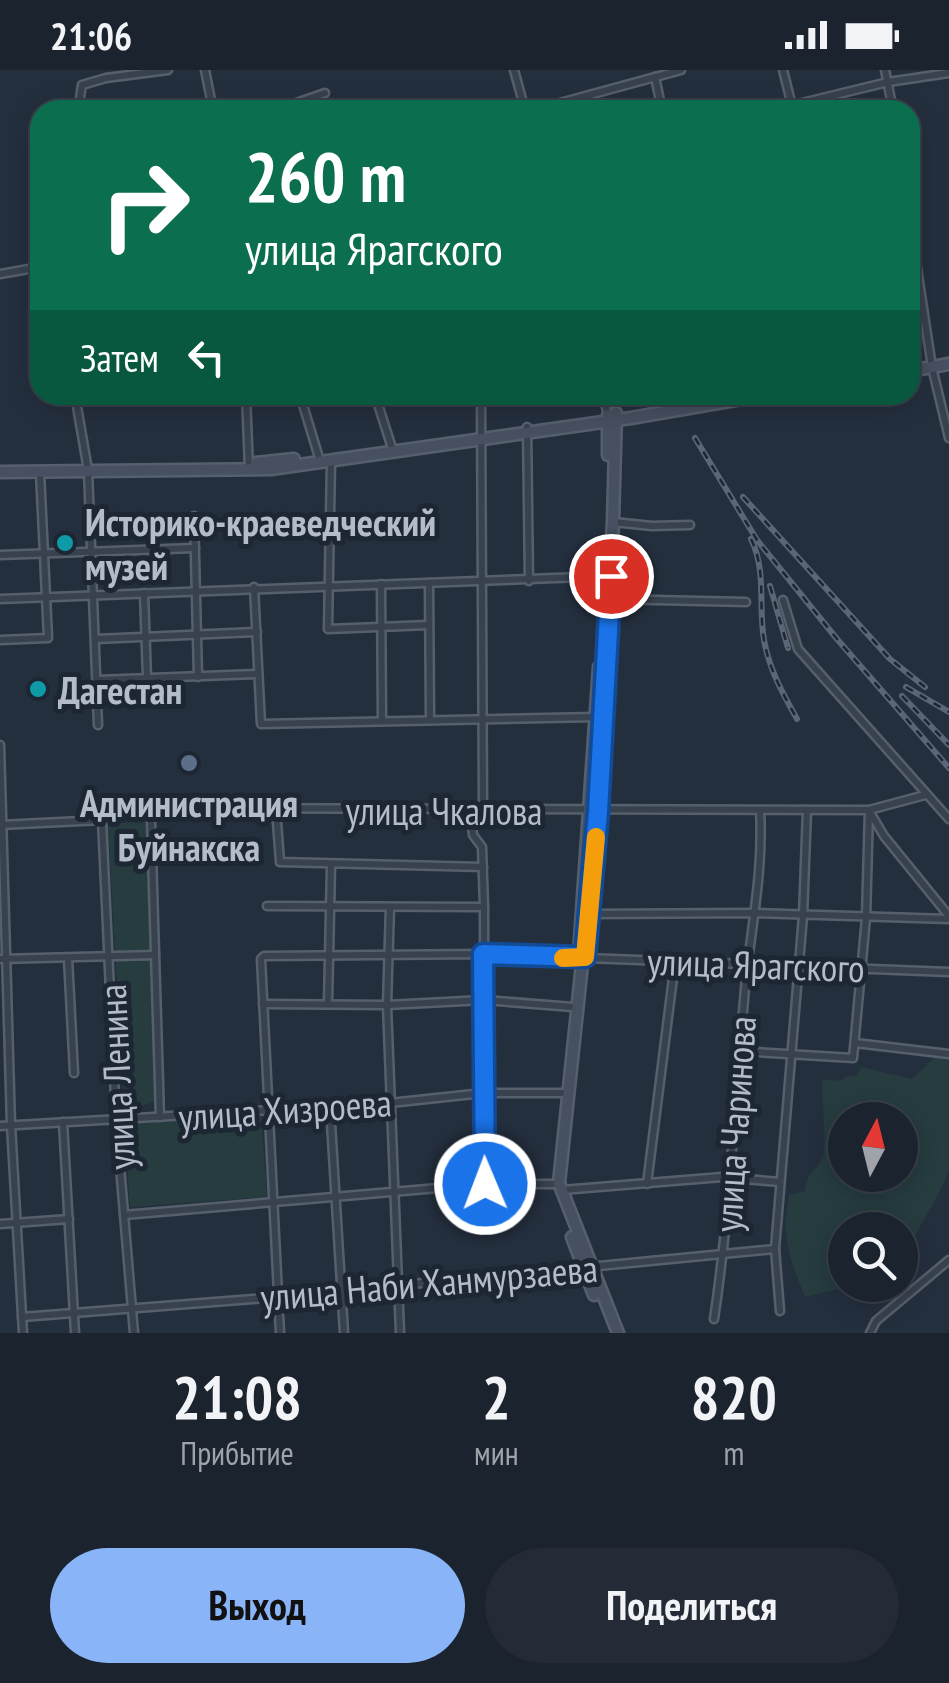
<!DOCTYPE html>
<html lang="ru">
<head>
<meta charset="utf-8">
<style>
	:root { --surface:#1b232e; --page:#242b36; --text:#f1f3f6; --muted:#a0a4aa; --line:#39404a; --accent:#8ab4f8 }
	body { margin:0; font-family:"PT Sans Narrow",sans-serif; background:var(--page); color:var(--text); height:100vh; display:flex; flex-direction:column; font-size:38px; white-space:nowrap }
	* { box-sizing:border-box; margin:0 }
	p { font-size:32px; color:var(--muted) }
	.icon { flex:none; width:55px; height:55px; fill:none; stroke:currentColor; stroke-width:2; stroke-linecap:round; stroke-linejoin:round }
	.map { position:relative; height:1263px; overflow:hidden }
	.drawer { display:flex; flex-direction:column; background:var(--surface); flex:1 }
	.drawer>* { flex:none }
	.guide { position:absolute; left:30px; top:30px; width:890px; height:305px; border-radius:30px; box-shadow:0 5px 25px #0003,0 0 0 2px var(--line); background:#0b6e4f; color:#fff; overflow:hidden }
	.needle { width:65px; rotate:7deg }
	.tools { position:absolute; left:828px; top:1032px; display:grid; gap:20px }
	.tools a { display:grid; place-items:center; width:90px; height:90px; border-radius:50%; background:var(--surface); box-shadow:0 5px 25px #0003,0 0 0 2px var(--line); font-size:50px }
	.pin { position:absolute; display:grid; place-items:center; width:85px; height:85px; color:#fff; margin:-42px; border:5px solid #fff; border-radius:50%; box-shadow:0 2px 10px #0007 }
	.me { position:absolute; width:110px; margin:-55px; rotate:359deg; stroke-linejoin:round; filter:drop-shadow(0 0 8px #0008) }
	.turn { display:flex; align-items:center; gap:35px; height:210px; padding:0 50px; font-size:45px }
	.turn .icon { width:130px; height:130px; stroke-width:2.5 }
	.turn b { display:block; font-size:70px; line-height:85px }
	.then { display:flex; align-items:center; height:95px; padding:0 50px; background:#0003; gap:20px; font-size:38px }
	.eta { display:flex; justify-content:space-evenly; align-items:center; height:170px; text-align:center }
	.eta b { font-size:60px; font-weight:700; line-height:70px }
	.button { display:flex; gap:20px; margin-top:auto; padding:20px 50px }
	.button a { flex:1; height:115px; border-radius:60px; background:var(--accent); color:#111; font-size:40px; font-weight:700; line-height:115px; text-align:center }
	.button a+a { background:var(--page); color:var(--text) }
	.status { display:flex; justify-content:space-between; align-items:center; height:70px; padding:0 50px; background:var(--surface); direction:ltr }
	.status svg { height:28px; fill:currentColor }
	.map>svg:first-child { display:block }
	.green { fill:#263c3f; fill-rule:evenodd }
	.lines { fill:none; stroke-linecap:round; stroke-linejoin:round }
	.street-casing { stroke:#565f6c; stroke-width:11 }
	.secondary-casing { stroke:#565f6c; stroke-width:15 }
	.street { stroke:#38414e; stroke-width:6 }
	.secondary { stroke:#465061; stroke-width:10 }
	.rail-casing { stroke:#5a6575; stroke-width:6 }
	.rail { stroke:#1d2633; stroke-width:2.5; stroke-dasharray:8; stroke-linecap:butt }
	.route-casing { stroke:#114b97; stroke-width:25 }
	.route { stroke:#1a73e8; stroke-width:18 }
	.slow { stroke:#f59e0b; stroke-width:18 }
	.culture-dot { fill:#0f9aa8; stroke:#1d2633; stroke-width:4 }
	.service-dot { fill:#5c6f8a; stroke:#1d2633; stroke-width:4 }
	.labels { text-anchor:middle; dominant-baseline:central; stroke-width:10; stroke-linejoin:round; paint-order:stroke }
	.poi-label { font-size:38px; font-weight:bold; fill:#b4bcc9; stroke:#1d2633; text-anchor:start }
	.street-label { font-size:38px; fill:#b4bcc9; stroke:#1d2633 }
</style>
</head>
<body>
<div class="status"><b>21:06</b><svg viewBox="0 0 49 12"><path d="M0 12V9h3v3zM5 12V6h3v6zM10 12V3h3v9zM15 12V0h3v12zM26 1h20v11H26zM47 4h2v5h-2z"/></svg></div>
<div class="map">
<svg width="949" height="1263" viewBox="0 0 949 1263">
	<rect width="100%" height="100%" fill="#242f3e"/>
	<!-- green -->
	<g class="green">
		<polygon points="148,752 155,1032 124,1040 108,753"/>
		<path d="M936,986L949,989C949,1025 949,1064 949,1099C947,1112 910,1176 900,1188V1160H845V1215H855L805,1227C789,1186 781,1170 789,1125L805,1121C808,1097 816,1104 822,1088C828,1074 821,1028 822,1009L840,1011L848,1006H856L861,997L912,1009ZM900,1050V1105H845V1050Z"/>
		<polygon points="261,1044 267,1127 130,1137 124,1054"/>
	</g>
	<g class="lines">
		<defs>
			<g id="street">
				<polyline points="205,0 213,40"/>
				<polyline points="514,0 525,40"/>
				<polyline points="783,0 793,40"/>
				<polyline points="885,0 893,40"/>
				<polyline points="655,7 662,40"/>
				<polyline points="78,40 82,15 106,8 168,0"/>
				<polyline points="276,40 325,23"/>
				<polyline points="534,40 681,0"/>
				<polyline points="773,40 888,12 949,3"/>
				<polyline points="910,152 932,297 949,368"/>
				<polyline points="0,204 40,197"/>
				<polyline points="75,325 88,400 98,655"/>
				<polyline points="246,325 249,399"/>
				<polyline points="300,325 320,391"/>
				<polyline points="375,325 393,381"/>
				<polyline points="481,325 483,740"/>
				<polyline points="603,325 608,345"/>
				<polyline points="696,325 697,337"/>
				<polyline points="187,331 193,325"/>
				<polyline points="527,357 529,511"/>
				<polyline points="331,391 328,559 429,555"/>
				<polyline points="194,446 198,607"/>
				<polyline points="613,452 652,456 690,455"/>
				<polyline points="0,485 195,478"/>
				<polyline points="429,513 430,648"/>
				<polyline points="381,514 382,651"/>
				<polyline points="254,517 261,654 596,647"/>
				<polyline points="144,523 147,608"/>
				<polyline points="0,529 610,506"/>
				<polyline points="610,529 746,532"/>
				<polyline points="783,530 798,579 949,749"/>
				<polyline points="96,569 257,562"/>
				<polyline points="0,570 48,568 40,402"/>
				<polyline points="97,610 258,604"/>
				<polyline points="0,675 11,1055 23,1263"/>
				<polyline points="276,739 280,792 483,797"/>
				<polyline points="470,740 473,765 482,777 484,837 485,1114"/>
				<polyline points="871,744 884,766 949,846"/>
				<polyline points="0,755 102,750 116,1049 134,1263"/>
				<polyline points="267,836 484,837"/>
				<polyline points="390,837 387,935 400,1263"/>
				<polyline points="589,844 755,843 949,849"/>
				<polyline points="68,888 74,1003"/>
				<polyline points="0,889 155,885"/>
				<polyline points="263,934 387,935 484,930 573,937"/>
				<polyline points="328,934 331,795"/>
				<polyline points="855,973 949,984"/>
				<polyline points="739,981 853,988 866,848 869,740"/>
				<polyline points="330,1037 344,1263"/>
				<polyline points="160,1047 151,751 152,740 158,738 869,740 925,725"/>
				<polyline points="63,1052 75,1263"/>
				<polyline points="0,1056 390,1033 483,1023 567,1023"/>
				<polyline points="647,1114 675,892"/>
				<polyline points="562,1120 722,1107 780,1112"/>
				<polyline points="124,1145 485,1114 555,1114"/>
				<polyline points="0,1154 69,1149"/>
				<polyline points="780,1241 775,1179 803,846 807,740"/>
				<polyline points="22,1247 278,1227 775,1179"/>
				<path d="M714,1249C730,1143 734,1036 744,930C749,866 764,805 760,740"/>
				<polyline points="280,1263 261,889 264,886 483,884 949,902"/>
				<polyline points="870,1263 876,1251 949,1190"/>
			</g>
			<g id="secondary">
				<polyline points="910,301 949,294"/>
				<polyline points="616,343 613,452 598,742 559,1113 618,1263"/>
				<polyline points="608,385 608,345"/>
				<polyline points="256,393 294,389"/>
				<polyline points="0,402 271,399 631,348 765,325"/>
				<polyline points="579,884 599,597"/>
				<polyline points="572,1167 594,1225"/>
			</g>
		</defs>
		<!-- street casing -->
		<use href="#street" class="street-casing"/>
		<!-- secondary casing -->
		<use href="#secondary" class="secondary-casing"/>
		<!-- street -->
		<use href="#street" class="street"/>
		<!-- secondary -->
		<use href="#secondary" class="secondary"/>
		<defs>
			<g id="rail">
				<polyline points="695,368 757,470 837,569 949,698"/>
				<polyline points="743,427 890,589 925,617"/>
				<path d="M751,469C767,501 758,536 764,570C769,599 783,624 797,649"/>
				<polyline points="770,516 788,578"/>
				<polyline points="906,617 949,642"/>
				<polyline points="902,626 949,675"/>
			</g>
		</defs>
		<!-- rail casing -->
		<use href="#rail" class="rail-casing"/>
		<!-- rail -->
		<use href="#rail" class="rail"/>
	</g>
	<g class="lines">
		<defs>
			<polyline id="route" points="485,1114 483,884 585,887 598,742 611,506"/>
		</defs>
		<!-- route casing -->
		<use href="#route" class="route-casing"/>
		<!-- route -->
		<use href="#route" class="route"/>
		<!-- slow -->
		<polyline class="slow" points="563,888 585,887 596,767"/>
	</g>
	<!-- markers -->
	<g class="culture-dot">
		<circle cx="65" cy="473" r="10"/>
		<circle cx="38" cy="619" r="10"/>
	</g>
	<circle class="service-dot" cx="189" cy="693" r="10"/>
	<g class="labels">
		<!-- poi labels -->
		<g class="poi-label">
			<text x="85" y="451">Историко-краеведческий<tspan x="85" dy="44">музей</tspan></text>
			<text x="58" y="619">Дагестан</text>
			<text x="189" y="732" text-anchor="middle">Администрация<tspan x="189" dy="44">Буйнакска</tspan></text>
		</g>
		<!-- street labels -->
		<g class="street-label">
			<text x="444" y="740">улица Чкалова</text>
			<text transform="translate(756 894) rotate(2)">улица Ярагского</text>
			<text transform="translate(116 1007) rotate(-93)">улица Ленина</text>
			<text transform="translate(285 1039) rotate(-4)">улица Хизроева</text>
			<text transform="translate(734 1054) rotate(-86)">улица Чаринова</text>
			<text transform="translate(429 1212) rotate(-5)">улица Наби Ханмурзаева</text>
		</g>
	</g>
</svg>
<div class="tools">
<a><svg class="needle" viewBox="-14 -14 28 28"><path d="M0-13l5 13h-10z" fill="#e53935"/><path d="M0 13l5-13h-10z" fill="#a0a4aa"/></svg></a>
<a><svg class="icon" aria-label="search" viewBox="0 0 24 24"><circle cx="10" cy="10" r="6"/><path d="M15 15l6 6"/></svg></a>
</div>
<div class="pin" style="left:611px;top:506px;background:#d93025"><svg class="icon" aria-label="arrive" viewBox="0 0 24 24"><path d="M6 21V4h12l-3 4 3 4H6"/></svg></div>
<svg class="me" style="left:485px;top:1114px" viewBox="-20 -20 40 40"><circle r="17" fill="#1a73e8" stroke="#fff" stroke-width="3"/><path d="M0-11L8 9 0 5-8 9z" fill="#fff"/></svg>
<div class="guide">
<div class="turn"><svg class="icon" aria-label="right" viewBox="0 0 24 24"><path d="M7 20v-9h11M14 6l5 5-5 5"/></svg><div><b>260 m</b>улица Ярагского</div></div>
<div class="then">Затем<svg class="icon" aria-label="left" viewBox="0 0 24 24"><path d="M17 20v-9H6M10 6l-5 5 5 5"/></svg></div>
</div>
</div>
<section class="drawer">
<div class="eta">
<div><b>21:08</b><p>Прибытие</p></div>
<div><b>2</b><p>мин</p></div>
<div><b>820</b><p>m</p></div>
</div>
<div class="button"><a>Выход</a><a>Поделиться</a></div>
</section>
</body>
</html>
